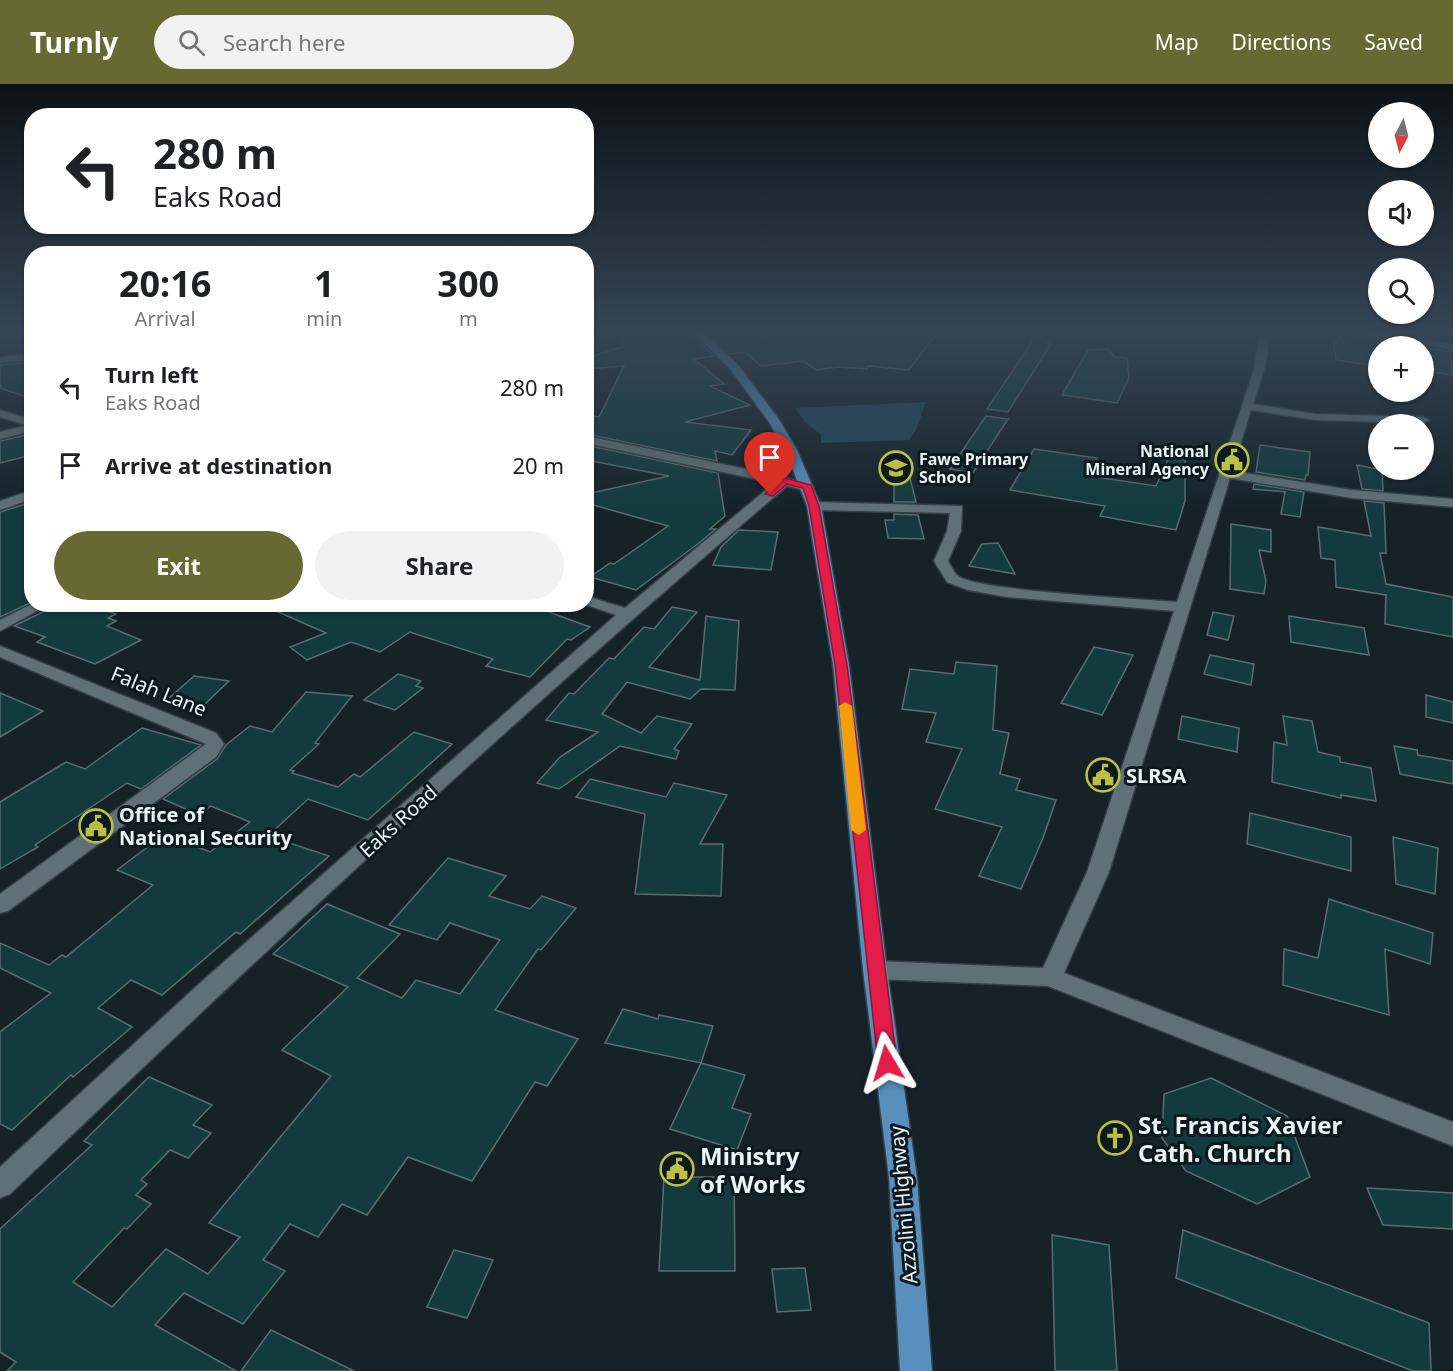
<!DOCTYPE html>
<html lang="en">
<head>
<meta charset="utf-8">
<style>
	:root { --surface:#fff; --page:#f2f2f2; --text:#202124; --muted:#757577; --accent:#666932 }
	body { margin:0; font-family:"Noto Sans",sans-serif; background:var(--page); color:var(--text); height:100vh; display:flex; flex-direction:column; font-size:22px; white-space:nowrap }
	* { box-sizing:border-box; margin:0 }
	p { font-size:20px; color:var(--muted) }
	.icon { flex:none; width:33px; height:33px; fill:none; stroke:currentColor; stroke-width:2; stroke-linecap:round; stroke-linejoin:round }
	.map { position:relative; flex:1; overflow:hidden }
	.details { position:absolute; left:24px; top:162px; width:570px; height:366px; display:flex; flex-direction:column; background:var(--surface); border-radius:24px; box-shadow:0 2px 4px #0004 }
	.details>* { flex:none }
	.top-card { position:absolute; left:24px; top:24px; width:570px; height:126px; border-radius:24px; box-shadow:0 2px 4px #0004; background:#fff; color:var(--text); overflow:hidden }
	.needle { width:39px; rotate:187deg }
	.fabs { position:absolute; left:1368px; top:18px; display:grid; gap:12px }
	.fabs a { display:grid; place-items:center; width:66px; height:66px; border-radius:50%; background:var(--surface); box-shadow:0 2px 4px #0004; font-size:30px }
	.pin { position:absolute; display:grid; place-items:center; width:51px; height:51px; color:#fff; margin:-62px -26px; border-radius:50% 50% 50% 0; rotate:-45deg; box-shadow:0 0 6px #0007 }
	.pin .icon { rotate:45deg }
	.me { position:absolute; width:66px; margin:-33px; rotate:353deg; stroke-linejoin:round; filter:drop-shadow(0 0 4px #0008) }
	.turn { display:flex; align-items:center; gap:21px; height:126px; padding:0 30px; font-size:27px }
	.turn .icon { width:78px; height:78px; stroke-width:2.5 }
	.turn b { display:block; font-size:42px; line-height:51px }
	.eta { display:flex; justify-content:space-evenly; align-items:center; height:102px; text-align:center }
	.eta b { font-size:36px; font-weight:700; line-height:42px }
	.action { display:flex; gap:12px; margin-top:auto; padding:12px 30px }
	.action a { flex:1; height:69px; border-radius:36px; background:var(--accent); color:#fff; font-size:24px; font-weight:700; line-height:69px; text-align:center }
	.action a+a { background:var(--page); color:var(--text) }
	ul { padding:0; list-style:none }
	li { display:flex; align-items:center; gap:18px; height:78px; padding:0 30px }
	li div { flex:1 }
	li b { display:block; font-size:22px }
	li em { font-style:normal }
	header { display:flex; align-items:center; gap:36px; box-sizing:border-box; height:84px; padding:0 30px; background:var(--accent); color:#fff }
	header strong { font-size:28px }
	nav { display:flex; gap:33px; margin-inline-start:auto; font-size:21px }
	.search { width:420px; height:54px; background:var(--page); display:flex; align-items:center; gap:15px; box-sizing:border-box; padding:0 21px; border-radius:33px; color:var(--muted); font-size:22px }
	.map>svg:first-child { display:block }
	.green { fill:#1e495a }
	.building { fill:#133b3e; stroke:#5a6c6e; stroke-width:1.5 }
	.lines { fill:none; stroke-linecap:round; stroke-linejoin:round }
	.street-casing { stroke:#353f45; stroke-width:3 }
	.secondary-casing { stroke:#353f45; stroke-width:3 }
	.primary-casing { stroke:#353f45; stroke-width:3 }
	.street { fill:#5f7076; fill-rule:evenodd }
	.secondary { fill:#5f7076; fill-rule:evenodd }
	.primary { fill:#588fbd; fill-rule:evenodd }
	.route { fill:#e11d48; stroke:#92132f; stroke-width:1.5 }
	.slow { fill:#f59e0b }
	.labels { text-anchor:middle; dominant-baseline:central; stroke-width:6; stroke-linejoin:round; paint-order:stroke }
	.far-poi-label { font-size:16px; font-weight:bold; fill:#ebf4f8; stroke:#0c1a1f; text-anchor:end }
	.street-label { font-size:20px; fill:#ebf4f8; stroke:#0c1a1f }
	.poi-label { font-size:20px; font-weight:bold; fill:#ebf4f8; stroke:#0c1a1f; text-anchor:start }
	.near-poi-label { font-size:24px; font-weight:bold; fill:#ebf4f8; stroke:#0c1a1f; text-anchor:start }
</style>
</head>
<body>
<header>
<strong>Turnly</strong>
<div class="search"><svg class="icon" aria-label="search" viewBox="0 0 24 24"><circle cx="10" cy="10" r="6"/><path d="M15 15l6 6"/></svg>Search here</div>
<nav><a>Map</a><a>Directions</a><a>Saved</a></nav>
</header>
<div class="map">
<svg width="1453" height="1287" viewBox="0 0 1453 1287">
	<rect width="100%" height="100%" fill="#152329"/>
	<!-- green -->
	<polygon class="green" points="926,318 916,346 909,356 821,359 821,351 805,338 795,324"/>
	<!-- building -->
	<g class="building">
		<polygon points="688,245 714,272 694,275 724,300 710,302 750,321 685,338 751,346 732,371 715,367 717,377 586,350 586,338 593,332 599,333 624,282 586,285 586,274 622,263 623,250"/>
		<polygon points="702,245 892,245 893,247 939,246 909,286 868,282 867,285 838,283 816,286 803,277 761,282 745,268 729,270"/>
		<polygon points="1343,249 1378,255 1378,282 1336,276 1334,261"/>
		<polygon points="1037,250 1051,260 1008,328 987,325"/>
		<polygon points="1424,263 1450,268 1453,291 1424,287"/>
		<polygon points="1108,265 1115,273 1127,274 1129,294 1117,319 1062,311 1088,266"/>
		<polygon points="32,278 32,315 0,304 0,281"/>
		<polygon points="986,332 1008,335 973,389 950,385"/>
		<polygon points="32,350 32,371 0,379 0,357"/>
		<polygon points="586,361 718,389 725,432 710,445 716,445 699,459 636,506 590,493 610,479 614,480 668,442 586,419 586,410 669,392 586,376"/>
		<polygon points="1260,361 1310,368 1308,391 1306,391 1305,396 1256,388"/>
		<polygon points="1034,365 1097,374 1089,392 1156,402 1169,373 1185,376 1185,417 1176,446 1100,432 1105,422 1010,406"/>
		<polygon points="1357,381 1382,386 1383,407 1362,405"/>
		<polygon points="894,393 910,394 916,418 894,418"/>
		<polygon points="1254,400 1304,408 1300,433 1281,430 1285,408 1253,405"/>
		<polygon points="1364,417 1384,419 1386,469 1380,469 1386,500 1453,513 1453,553 1385,540 1386,511 1336,503 1335,476 1321,474 1318,443 1371,452"/>
		<polygon points="32,418 32,518 0,533 0,428"/>
		<polygon points="894,430 918,431 924,455 888,454 885,436 894,436"/>
		<polygon points="1231,440 1271,446 1271,468 1259,466 1266,497 1264,510 1230,505"/>
		<polygon points="739,446 778,448 771,486 713,481 721,463"/>
		<polygon points="998,459 1015,490 969,482 982,460"/>
		<polygon points="59,520 86,520 116,530 108,534 116,537 107,542 141,556 95,580 37,558 45,553 14,542"/>
		<polygon points="260,520 527,520 590,543 571,556 567,555 530,593 486,582 493,575 410,548 380,568 351,558 307,576 290,563 326,549"/>
		<polygon points="672,523 697,528 649,583 700,596 706,532 739,537 735,606 701,605 690,615 627,598 602,630 641,649 657,632 692,640 674,665 679,667 676,675 620,662 559,705 537,699 560,673 598,648 546,636 569,609 574,610 609,574 614,575 644,543 654,545"/>
		<polygon points="1213,528 1234,532 1228,556 1207,551"/>
		<polygon points="1289,532 1364,544 1369,571 1291,558"/>
		<polygon points="1094,563 1133,571 1102,631 1061,619"/>
		<polygon points="1210,571 1254,580 1251,601 1204,590"/>
		<polygon points="956,578 997,582 993,646 1009,649 1000,690 1020,695 1016,706 1056,716 1043,754 1021,805 979,792 1002,743 935,725 962,665 926,658 936,629 902,625 910,585 954,590"/>
		<polygon points="398,590 421,597 416,602 423,604 395,626 364,616"/>
		<polygon points="194,592 229,597 204,621 167,616"/>
		<polygon points="306,608 352,612 315,659 319,660 290,686 294,687 292,689 338,703 354,690 360,693 414,648 452,660 368,736 308,715 268,752 329,772 240,850 236,848 162,911 131,896 98,924 132,943 73,993 71,991 12,1046 0,1040 0,948 51,909 0,884 0,859 49,881 62,871 66,873 153,801 117,786 165,750 210,768 250,738 211,722 199,731 163,715 217,675 226,661 250,642 272,648"/>
		<polygon points="0,609 43,627 0,653"/>
		<polygon points="1426,611 1453,618 1453,639 1426,633"/>
		<polygon points="1182,632 1239,644 1237,668 1178,655"/>
		<polygon points="1283,632 1312,637 1318,668 1340,673 1340,678 1371,684 1376,717 1341,711 1341,714 1272,698 1274,658 1287,661"/>
		<polygon points="142,644 201,661 141,705 127,699 35,761 38,763 0,785 0,718 66,678 85,685"/>
		<polygon points="1394,662 1417,666 1418,671 1453,677 1453,700 1400,690"/>
		<polygon points="590,695 666,713 674,699 727,711 700,760 723,760 721,812 635,810 645,730 576,713"/>
		<polygon points="1250,729 1351,753 1351,787 1247,760"/>
		<polygon points="1393,753 1438,764 1435,810 1396,800"/>
		<polygon points="448,774 506,792 489,812 530,825 542,812 576,824 541,866 538,865 495,926 578,955 547,1002 535,998 472,1097 408,1073 367,1131 342,1120 318,1153 290,1140 263,1176 285,1187 243,1240 184,1209 155,1241 236,1287 7,1287 16,1278 0,1268 0,1145 92,1061 84,1057 149,993 212,1021 193,1041 211,1049 188,1074 170,1066 141,1096 147,1100 136,1111 151,1120 127,1145 124,1144 73,1198 112,1223 166,1165 208,1190 240,1153 209,1139 331,992 282,966 348,903 273,870 327,820 400,850 357,894 402,914 416,896 460,910 500,856 450,839 437,856 389,841"/>
		<polygon points="1329,815 1433,849 1430,880 1385,865 1389,931 1283,901 1284,865 1318,874"/>
		<polygon points="623,925 658,935 659,931 713,942 701,979 605,959"/>
		<polygon points="701,979 745,991 732,1024 751,1030 737,1066 670,1045"/>
		<polygon points="1211,994 1287,1032 1310,1093 1257,1120 1186,1087 1162,1054 1164,1010"/>
		<polygon points="664,1093 734,1093 735,1187 659,1187"/>
		<polygon points="1367,1104 1453,1109 1453,1145 1383,1141"/>
		<polygon points="1183,1146 1429,1239 1431,1287 1413,1287 1176,1194"/>
		<polygon points="1052,1151 1109,1161 1117,1287 1055,1287"/>
		<polygon points="454,1166 493,1176 467,1234 427,1223"/>
		<polygon points="805,1184 811,1226 777,1228 772,1185"/>
		<polygon points="271,1246 354,1287 241,1287"/>
	</g>
	<g class="lines">
		<defs>
			<g id="street">
				<path d="M1258,245H1266C1273,268 1260,297 1253,320L1315,330L1423,333L1429,336L1423,339L1315,336L1251,326L1232,387L1352,406L1453,415V423L1352,414L1230,394L1109,788L1064,889L1453,1038V1062L1048,902L875,895L867,892L863,886L867,880L875,877L1043,884L1087,788L1174,527L1007,513L968,506L947,498L934,477L947,447L950,429L814,426L807,422L814,418L962,422L961,447L948,477C951,482 954,489 958,492C978,507 1142,515 1177,518L1254,285L1259,253Z"/>
				<polygon points="1335,245 1355,245 1453,260 1453,266"/>
				<polygon points="0,326 32,336 32,343 0,333"/>
				<path d="M586,352L785,393L814,403L808,407L787,402C520,629 263,868 10,1110L0,1114V1083L199,900L616,531L584,520H586V512L625,524L774,399L586,359Z"/>
				<polygon points="32,406 32,415 0,426 0,417"/>
				<polygon points="32,520 50,520 0,547 0,536"/>
				<polygon points="0,562 216,649 224,660 216,673 8,827 0,829 0,810 206,660 0,573"/>
			</g>
			<g id="secondary">
				<polygon points="32,270 32,276 0,279 0,273"/>
				<polygon points="32,340 32,347 0,355 0,348"/>
			</g>
			<polygon id="primary" points="690,245 699,245 739,282 780,337 797,366 821,422 849,581 887,886 917,1094 932,1287 900,1287 889,1094 863,886 833,581 807,422 785,366 769,338 731,286"/>
		</defs>
		<!-- street casing -->
		<use href="#street" class="street-casing"/>
		<!-- secondary casing -->
		<use href="#secondary" class="secondary-casing"/>
		<!-- primary casing -->
		<use href="#primary" class="primary-casing"/>
		<!-- street -->
		<use href="#street" class="street"/>
		<!-- secondary -->
		<use href="#secondary" class="secondary"/>
		<!-- primary -->
		<use href="#primary" class="primary"/>
	</g>
	<!-- sky -->
	<linearGradient id="sky" x2="0" y2="1"><stop stop-color="#0c1317"/><stop offset="0.58" stop-color="#354554"/><stop offset="1" stop-color="#354554" stop-opacity="0"/></linearGradient>
	<rect width="1453" height="425" fill="url(#sky)"/>
	<!-- route -->
	<polygon class="route" points="785,394 811,401 819,422 847,581 897,979 894,985 887,987 880,985 878,979 835,581 809,422 803,404 787,400 773,412 765,410"/>
	<!-- slow -->
	<polygon class="slow" points="845,618 852,622 866,746 859,751 851,746 839,622"/>
	<!-- icons -->
	<defs>
		<symbol id="civic-ring" viewBox="-11 -11 22 22"><circle r="9.5" fill="#0c1a1f" stroke="#bbc044" stroke-width="1.5"/><path d="M-.6-6.5H3V-4.5H.6V-3L4-1V1h2V6H-6V1h2V-1L-.6-3ZM-1.2 2.5V6h2.4V2.5Z" fill="#bbc044"/></symbol>
		<symbol id="school-ring" viewBox="-11 -11 22 22"><circle r="9.5" fill="#0c1a1f" stroke="#bbc044" stroke-width="1.5"/><path d="M0-5L7-2L0 1L-7-2ZM-4 1L0 2.5L4 1V4Q0 6-4 4Z" fill="#bbc044"/></symbol>
		<symbol id="church-ring" viewBox="-11 -11 22 22"><circle r="9.5" fill="#0c1a1f" stroke="#bbc044" stroke-width="1.5"/><path d="M-1.2-6h2.4v3.5h3.3v2.4h-3.3V6h-2.4V-.1h-3.3v-2.4h3.3Z" fill="#bbc044"/></symbol>
	</defs>
	<g fill-rule="evenodd">
		<use href="#civic-ring" x="1213" y="357" width="38" height="38"/>
		<use href="#school-ring" x="877" y="365" width="38" height="38"/>
		<use href="#civic-ring" x="1084" y="672" width="38" height="38"/>
		<use href="#civic-ring" x="77" y="723" width="38" height="38"/>
		<use href="#church-ring" x="1096" y="1035" width="38" height="38"/>
		<use href="#civic-ring" x="658" y="1066" width="38" height="38"/>
	</g>
	<g class="labels">
		<!-- far-poi labels -->
		<g class="far-poi-label">
			<text x="1209" y="367">National<tspan x="1209" dy="18">Mineral Agency</tspan></text>
			<text x="919" y="375" text-anchor="start">Fawe Primary<tspan x="919" dy="18">School</tspan></text>
		</g>
		<!-- street labels -->
		<g class="street-label">
			<text transform="translate(159 607) rotate(22)">Falah Lane</text>
			<text transform="translate(398 737) rotate(-42)">Eaks Road</text>
			<text transform="translate(903 1121) rotate(-95)">Azzolini Highway</text>
		</g>
		<!-- poi labels -->
		<g class="poi-label">
			<text x="1126" y="691">SLRSA</text>
			<text x="119" y="730">Office of<tspan x="119" dy="23">National Security</tspan></text>
		</g>
		<!-- near-poi labels -->
		<g class="near-poi-label">
			<text x="1138" y="1040">St. Francis Xavier<tspan x="1138" dy="28">Cath. Church</tspan></text>
			<text x="700" y="1071">Ministry<tspan x="700" dy="28">of Works</tspan></text>
		</g>
	</g>
</svg>
<div class="fabs">
<a><svg class="needle" viewBox="-14 -14 28 28"><path d="M0-13l5 13h-10z" fill="#e53935"/><path d="M0 13l5-13h-10z" fill="#757577"/></svg></a>
<a><svg class="icon" aria-label="sound" viewBox="0 0 24 24"><path d="M4 9h4l5-4v14l-5-4H4zM17 9q2 3 0 6"/></svg></a>
<a><svg class="icon" aria-label="search" viewBox="0 0 24 24"><circle cx="10" cy="10" r="6"/><path d="M15 15l6 6"/></svg></a>
<a>+</a>
<a>−</a>
</div>
<div class="pin" style="left:770px;top:410px;background:#d93025"><svg class="icon" aria-label="arrive" viewBox="0 0 24 24"><path d="M6 21V4h12l-3 4 3 4H6"/></svg></div>
<svg class="me" style="left:887px;top:979px" viewBox="-20 -20 40 40"><path d="M0-17L14 15 0 8-14 15z" fill="#e11d48" stroke="#fff" stroke-width="4"/></svg>
<div class="top-card">
<div class="turn"><svg class="icon" aria-label="left" viewBox="0 0 24 24"><path d="M17 20v-9H6M10 6l-5 5 5 5"/></svg><div><b>280 m</b>Eaks Road</div></div>
</div>
<section class="details">
<div class="eta">
<div><b>20:16</b><p>Arrival</p></div>
<div><b>1</b><p>min</p></div>
<div><b>300</b><p>m</p></div>
</div>
<ul>
<li><svg class="icon" aria-label="left" viewBox="0 0 24 24"><path d="M17 20v-9H6M10 6l-5 5 5 5"/></svg><div><b>Turn left</b><p>Eaks Road</p></div><em>280 m</em></li>
<li><svg class="icon" aria-label="arrive" viewBox="0 0 24 24"><path d="M6 21V4h12l-3 4 3 4H6"/></svg><div><b>Arrive at destination</b></div><em>20 m</em></li>
</ul>
<div class="action"><a>Exit</a><a>Share</a></div>
</section>
</div>
</body>
</html>
